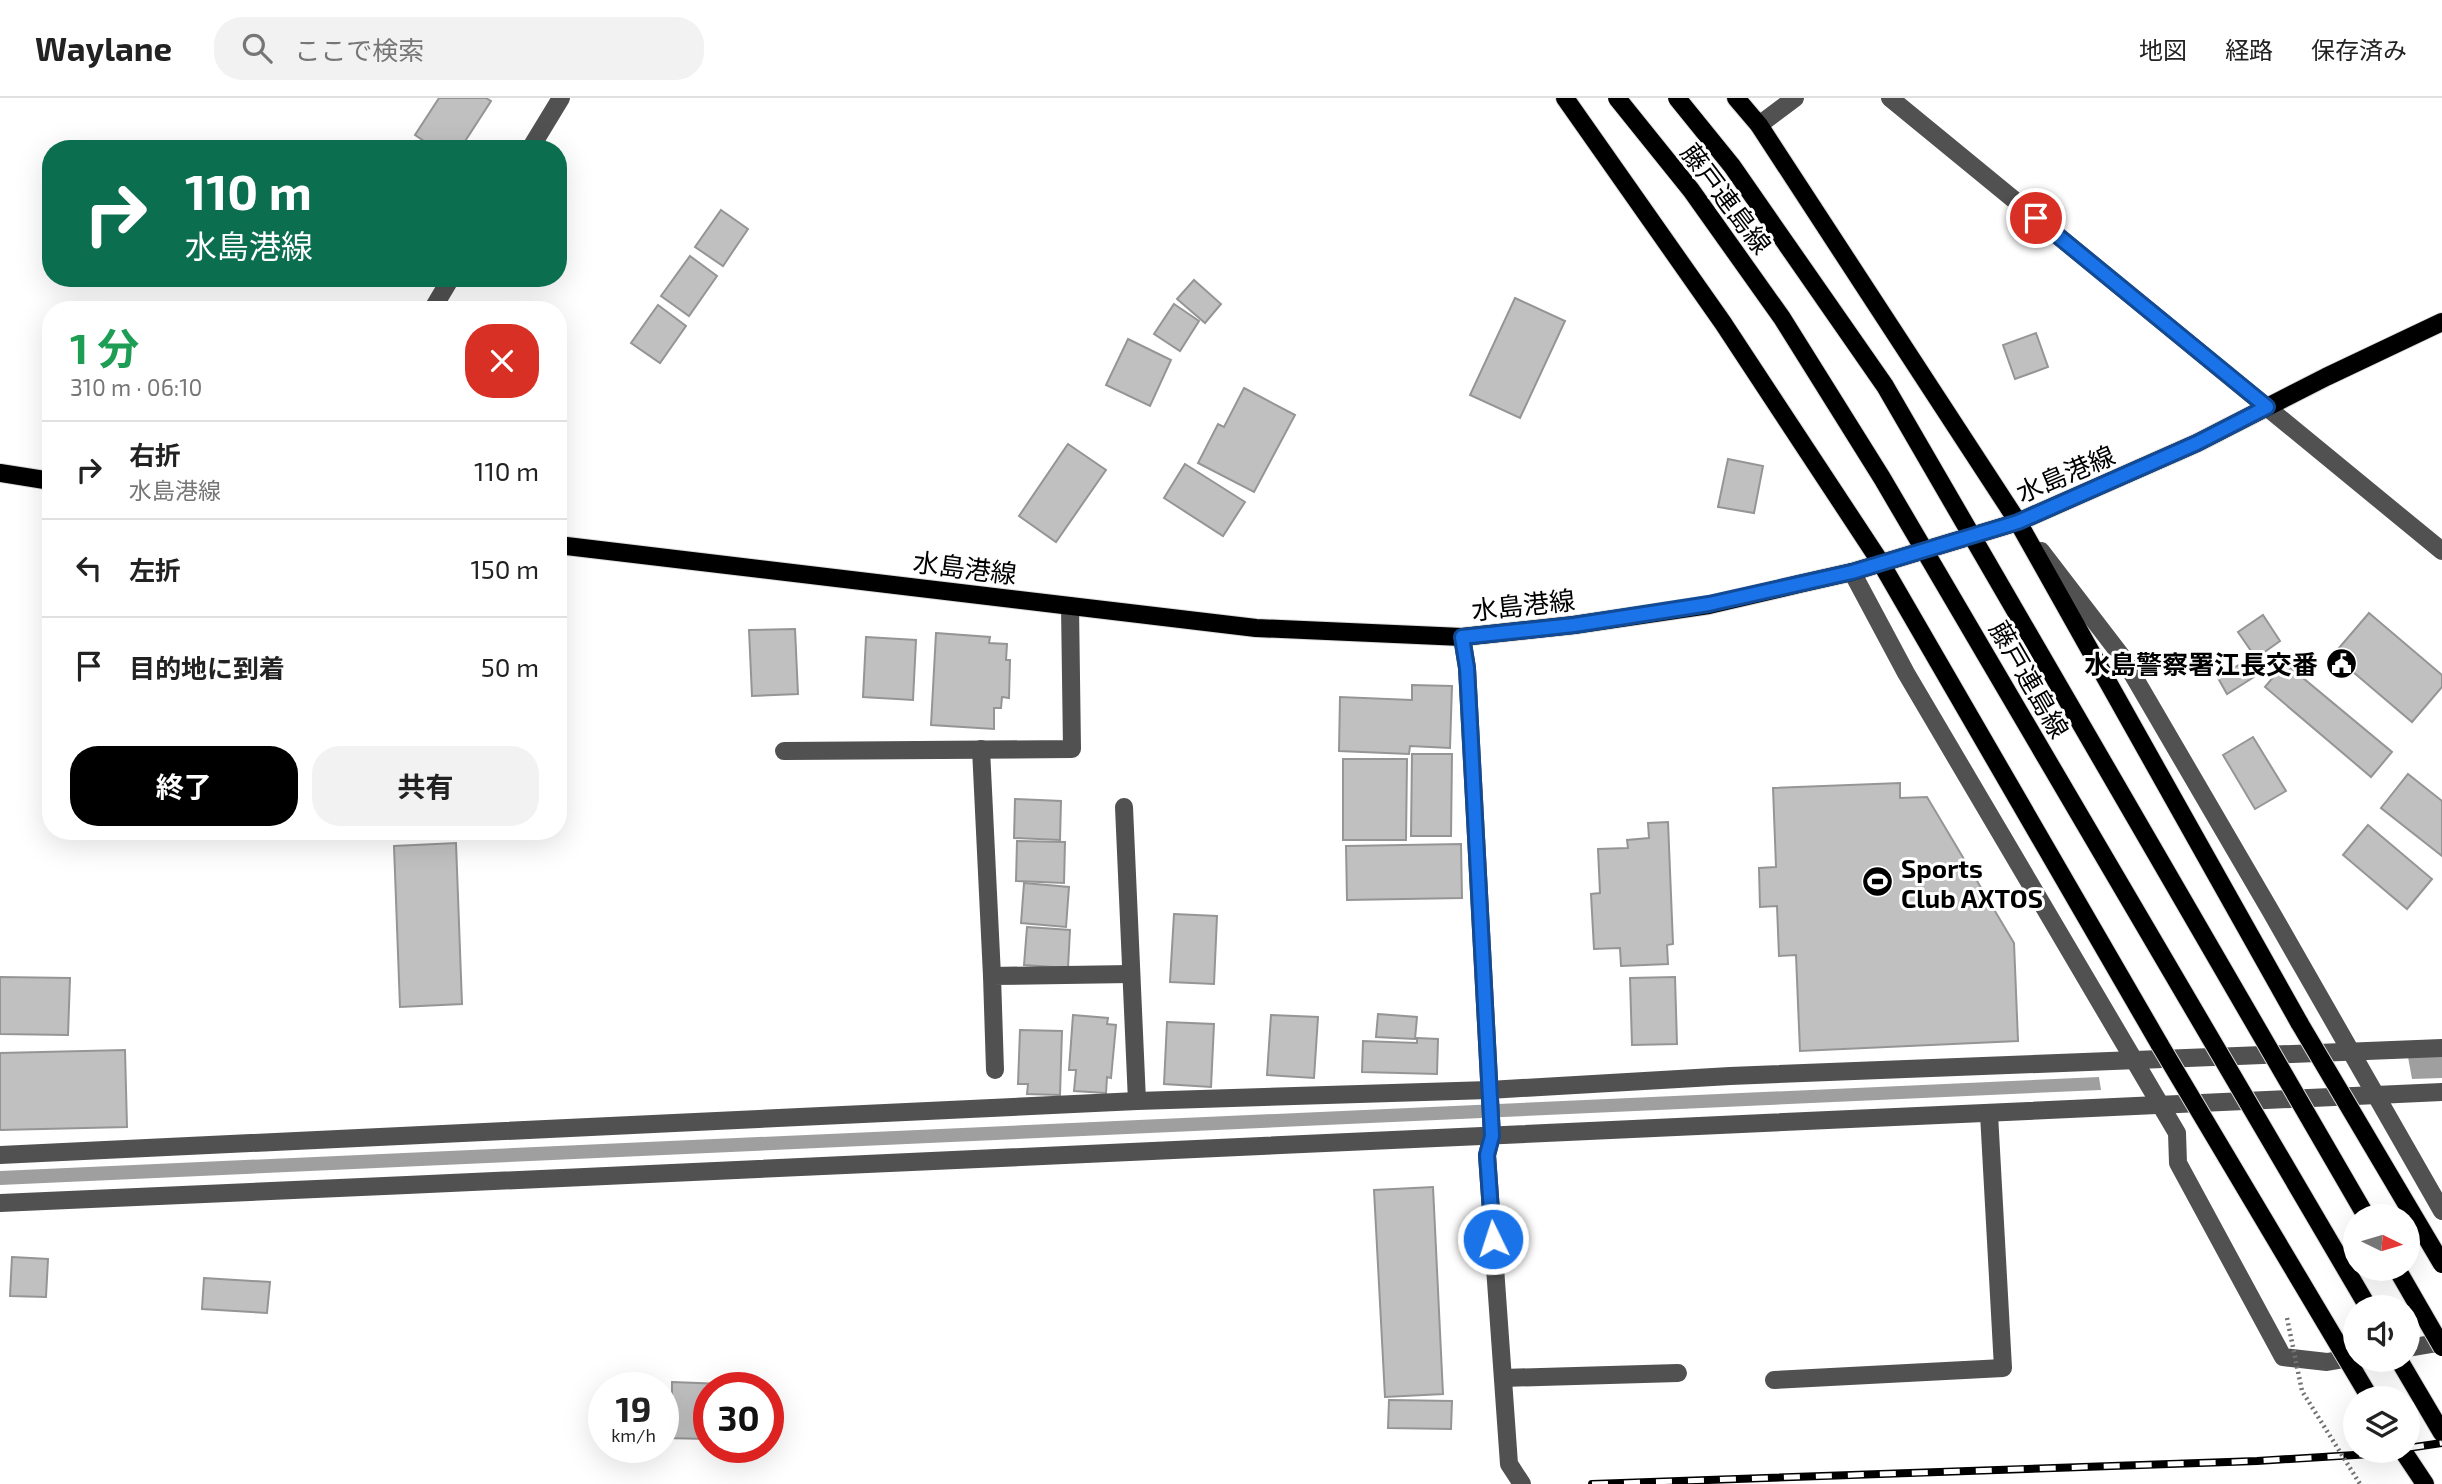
<!DOCTYPE html>
<html lang="ja">
<head>
<meta charset="utf-8">
<style>
	:root { --surface:#fff; --page:#f2f2f2; --text:#222; --muted:#767676; --line:#e0e0e0; --accent:#000 }
	body { margin:0; font-family:"Exo 2","Noto Sans JP",sans-serif; background:var(--page); color:var(--text); height:100vh; display:flex; flex-direction:column; font-size:26px; white-space:nowrap }
	* { box-sizing:border-box; margin:0 }
	p { font-size:23px; color:var(--muted) }
	.icon { flex:none; width:38px; height:38px; fill:none; stroke:currentColor; stroke-width:2; stroke-linecap:round; stroke-linejoin:round }
	.map { position:relative; flex:1; overflow:hidden }
	.drawer { position:absolute; left:42px; top:203px; width:525px; height:539px; display:flex; flex-direction:column; background:var(--surface); border-radius:28px; box-shadow:0 7px 28px #0002 }
	.drawer>* { flex:none }
	.hud { position:absolute; left:42px; top:42px; width:525px; height:147px; border-radius:28px; box-shadow:0 7px 28px #0002; background:#0b6e4f; color:#fff; overflow:hidden }
	.needle { width:46px; rotate:95deg }
	.controls { position:absolute; left:2343px; top:1106px; display:grid; gap:14px }
	.controls a { display:grid; place-items:center; width:77px; height:77px; border-radius:50%; background:var(--surface); box-shadow:0 7px 28px #0002; font-size:35px }
	.speed { position:absolute; left:588px; top:1274px; display:flex; gap:14px; font-size:35px; font-weight:700; text-align:center }
	.speed>* { display:grid; place-content:center; width:91px; height:91px; border-radius:50%; background:var(--surface); box-shadow:0 7px 28px #0002; line-height:1 }
	.speed small { font-size:18px; font-weight:400 }
	.speed .limit { border:10px solid #d22; background:#fff; color:#111 }
	.pin { position:absolute; display:grid; place-items:center; width:60px; height:60px; color:#fff; margin:-30px; border:4px solid #fff; border-radius:50%; box-shadow:0 2px 7px #0007 }
	.me { position:absolute; width:77px; margin:-38px; rotate:356deg; stroke-linejoin:round; filter:drop-shadow(0 0 5px #0008) }
	.turn { display:flex; align-items:center; gap:24px; height:147px; padding:0 28px; font-size:32px }
	.turn .icon { width:91px; height:91px; stroke-width:2.5 }
	.turn b { display:block; font-size:49px; line-height:60px }
	.round { display:grid; place-items:center; flex:none; width:74px; height:74px; border-radius:28px; background:var(--page) }
	.summary { display:flex; align-items:center; justify-content:space-between; height:119px; padding:0 28px }
	h1 { font-size:42px; font-weight:700; line-height:52px; color:#1e9e55 }
	.button { display:flex; gap:14px; margin-top:auto; padding:14px 28px }
	.button a { flex:1; height:80px; border-radius:28px; background:var(--accent); color:#fff; font-size:28px; font-weight:700; line-height:80px; text-align:center }
	.button a+a { background:var(--page); color:var(--text) }
	ul { padding:0; list-style:none }
	li { display:flex; align-items:center; gap:21px; height:98px; padding:0 28px; border-top:2px solid var(--line) }
	li div { flex:1 }
	li b { display:block; font-size:26px }
	li em { font-style:normal }
	header { display:flex; align-items:center; gap:42px; box-sizing:border-box; height:98px; padding:0 35px; background:var(--surface); border-bottom:2px solid var(--line) }
	header strong { font-size:33px }
	nav { display:flex; gap:38px; margin-inline-start:auto; font-size:24px }
	.search { width:490px; height:63px; background:var(--page); display:flex; align-items:center; gap:18px; box-sizing:border-box; padding:0 24px; border-radius:28px; color:var(--muted); font-size:26px }
	.map>svg:first-child { display:block }
	.water { fill:#9f9f9f }
	.building { fill:#c0c0c0; stroke:#959595; stroke-width:2 }
	.lines { fill:none; stroke-linecap:round; stroke-linejoin:round }
	.major-casing { stroke:#dbdbdb; stroke-width:20 }
	.minor { stroke:#515151; stroke-width:18 }
	.major { stroke:#000; stroke-width:18 }
	.rail-casing { stroke:#000; stroke-width:8 }
	.rail { stroke:#fff; stroke-width:5; stroke-dasharray:16; stroke-linecap:butt }
	.major-bridge-casing { stroke:#dbdbdb; stroke-width:20; stroke-linecap:butt }
	.path-bridge { stroke:#737373; stroke-width:4.5; stroke-dasharray:2 3.5; stroke-linecap:butt }
	.major-bridge { stroke:#000; stroke-width:18 }
	.route-casing { stroke:#114b97; stroke-width:18 }
	.route { stroke:#1a73e8; stroke-width:12 }
	.labels { text-anchor:middle; dominant-baseline:central; stroke-width:6; stroke-linejoin:round; paint-order:stroke }
	.street-label { font-size:26px; fill:#000; stroke:#fff }
	.poi-label { font-size:26px; font-weight:bold; fill:#000; stroke:#fff; text-anchor:end }
</style>
</head>
<body>
<header>
<strong>Waylane</strong>
<div class="search"><svg class="icon" aria-label="search" viewBox="0 0 24 24"><circle cx="10" cy="10" r="6"/><path d="M15 15l6 6"/></svg>ここで検索</div>
<nav><a>地図</a><a>経路</a><a>保存済み</a></nav>
</header>
<div class="map">
<svg width="2442" height="1386" viewBox="0 0 2442 1386">
	<rect width="100%" height="100%" fill="#fff"/>
	<!-- water -->
	<g class="water">
		<polygon points="2442,958 2442,980 2412,981 2408,959"/>
		<polygon points="2099,979 2101,992 0,1087 0,1073"/>
	</g>
	<!-- building -->
	<g class="building">
		<polygon points="439,0 486,0 491,3 460,51 436,51 415,37"/>
		<polygon points="721,112 748,131 723,168 695,149"/>
		<polygon points="690,158 717,178 689,218 661,198"/>
		<polygon points="1194,182 1221,206 1205,225 1177,201"/>
		<polygon points="1515,200 1565,223 1520,320 1470,297"/>
		<polygon points="1174,206 1199,223 1180,253 1154,236"/>
		<polygon points="658,207 686,228 660,265 631,245"/>
		<polygon points="2036,235 2048,269 2015,281 2003,247"/>
		<polygon points="1128,241 1171,262 1150,308 1106,287"/>
		<polygon points="1244,290 1295,317 1254,394 1198,365 1218,326 1224,329"/>
		<polygon points="1068,346 1106,372 1056,444 1019,418"/>
		<polygon points="1728,361 1763,368 1754,415 1718,409"/>
		<polygon points="1185,366 1245,404 1223,438 1164,400"/>
		<polygon points="2369,515 2442,577 2442,589 2412,624 2333,557"/>
		<polygon points="2263,517 2280,543 2256,560 2238,534"/>
		<polygon points="795,531 798,596 752,598 749,532"/>
		<polygon points="936,535 990,539 989,545 1007,546 1006,562 1010,562 1009,600 1002,599 1001,610 994,610 994,631 931,627"/>
		<polygon points="866,539 916,542 913,602 863,599"/>
		<polygon points="2245,563 2254,579 2227,596 2218,580"/>
		<polygon points="2285,565 2392,654 2371,679 2265,589"/>
		<polygon points="1412,587 1452,588 1450,650 1410,648 1409,656 1339,653 1340,599 1412,602"/>
		<polygon points="2253,639 2286,693 2255,711 2223,657"/>
		<polygon points="1412,656 1452,656 1451,738 1411,738"/>
		<polygon points="1343,661 1407,661 1406,742 1343,742"/>
		<polygon points="2408,676 2442,703 2442,758 2381,710"/>
		<polygon points="1900,685 1900,700 1927,699 2014,845 2018,943 1800,953 1796,857 1779,858 1777,808 1760,809 1759,770 1776,769 1773,690"/>
		<polygon points="1015,701 1061,703 1060,742 1014,740"/>
		<polygon points="1668,724 1673,846 1667,847 1668,866 1621,868 1620,850 1594,851 1591,796 1600,795 1598,751 1628,750 1627,742 1649,740 1648,725"/>
		<polygon points="2368,727 2432,781 2407,811 2343,757"/>
		<polygon points="1017,743 1065,744 1064,785 1016,783"/>
		<polygon points="456,745 462,906 400,909 394,748"/>
		<polygon points="1461,746 1462,800 1347,802 1346,748"/>
		<polygon points="1024,785 1069,789 1066,829 1021,825"/>
		<polygon points="1174,816 1217,818 1214,886 1170,884"/>
		<polygon points="1027,829 1070,832 1068,870 1024,867"/>
		<polygon points="0,879 70,880 68,937 0,936"/>
		<polygon points="1675,879 1677,946 1632,947 1630,880"/>
		<polygon points="1378,916 1417,919 1415,941 1376,939"/>
		<polygon points="1073,917 1108,920 1107,926 1116,927 1111,980 1107,979 1106,995 1074,993 1076,972 1069,972"/>
		<polygon points="1271,917 1318,919 1314,980 1267,977"/>
		<polygon points="1167,924 1214,926 1211,989 1164,986"/>
		<polygon points="1020,932 1062,933 1060,997 1027,996 1028,986 1018,986"/>
		<polygon points="1417,940 1438,941 1437,976 1362,974 1363,943 1417,945"/>
		<polygon points="125,952 127,1029 0,1032 0,955"/>
		<polygon points="1433,1089 1443,1296 1385,1299 1374,1092"/>
		<polygon points="12,1159 48,1161 46,1199 10,1198"/>
		<polygon points="204,1180 270,1184 267,1215 202,1211"/>
		<polygon points="672,1284 723,1286 723,1290 709,1290 709,1341 663,1340 664,1296 672,1296"/>
		<polygon points="1389,1302 1452,1303 1451,1331 1388,1330"/>
	</g>
	<g class="lines">
		<defs>
			<g id="major">
				<polyline points="1565,0 1723,225 1881,465 2160,947"/>
				<polyline points="1736,0 1759,27 2018,424 2300,926"/>
				<polyline points="0,375 51,383"/>
				<polyline points="558,447 1256,530 1462,539 1574,527 1709,507 1799,486 1852,474 2018,424 2197,345 2326,279 2442,224"/>
				<polyline points="2399,1262 2442,1335"/>
				<polyline points="2403,1353 2425,1386"/>
			</g>
		</defs>
		<!-- major casing -->
		<use href="#major" class="major-casing"/>
		<!-- minor -->
		<g class="minor">
			<polyline points="1890,0 2442,453"/>
			<polyline points="1759,27 1795,0"/>
			<polyline points="530,51 561,0"/>
			<polyline points="432,212 451,180"/>
			<polyline points="2041,453 2123,560 2270,812 2442,1113"/>
			<polyline points="1852,474 1906,575 2177,1035 2178,1065 2283,1259 2327,1264 2356,1259"/>
			<polyline points="1462,539 1467,570 1492,1038 1487,1057 1509,1366 1522,1386"/>
			<polyline points="981,651 992,878"/>
			<polyline points="784,653 1072,651 1070,508"/>
			<polyline points="1124,709 1137,1003"/>
			<polyline points="995,972 992,878 1131,876"/>
			<polyline points="0,1057 1137,1003 1489,992 1730,978 2442,950"/>
			<path d="M0,1105C814,1069 1628,1034 2442,994"/>
			<polyline points="2408,1250 2442,1244"/>
			<polyline points="1503,1280 1678,1275"/>
			<polyline points="1774,1282 2003,1270 1989,1016"/>
		</g>
		<!-- major -->
		<use href="#major" class="major"/>
		<defs>
			<g id="rail">
				<polyline points="2408,1350 2442,1345"/>
				<polyline points="1592,1386 2257,1363 2371,1356 2393,1353"/>
			</g>
		</defs>
		<!-- rail casing -->
		<use href="#rail" class="rail-casing"/>
		<!-- rail -->
		<use href="#rail" class="rail"/>
		<defs>
			<g id="major-bridge">
				<polyline points="1617,0 1691,92 1782,220 1882,380 2368,1209"/>
				<polyline points="1677,0 1732,68 1885,288 2366,1118"/>
				<polyline points="2300,926 2442,1166"/>
				<polyline points="2160,947 2370,1300"/>
				<polyline points="2397,1171 2442,1249"/>
			</g>
		</defs>
		<!-- major-bridge casing -->
		<use href="#major-bridge" class="major-bridge-casing"/>
		<!-- path-bridge -->
		<polyline class="path-bridge" points="2287,1220 2302,1293 2360,1386"/>
		<!-- major-bridge -->
		<use href="#major-bridge" class="major-bridge"/>
	</g>
	<g class="lines">
		<defs>
			<polyline id="route" points="1493,1141 1487,1057 1492,1038 1467,570 1462,539 1574,527 1709,506 1852,474 2018,424 2197,345 2267,309 2036,120"/>
		</defs>
		<!-- route casing -->
		<use href="#route" class="route-casing"/>
		<!-- route -->
		<use href="#route" class="route"/>
	</g>
	<!-- icons -->
	<defs>
		<symbol id="civic-disc" viewBox="-11 -11 22 22"><circle r="9.5" fill="#000" stroke="#fff"/><path d="M-.6-6.5H3V-4.5H.6V-3L4-1V1h2V6H-6V1h2V-1L-.6-3ZM-1.2 2.5V6h2.4V2.5Z" fill="#fff"/></symbol>
		<symbol id="stadium-disc" viewBox="-11 -11 22 22"><circle r="9.5" fill="#000" stroke="#fff"/><path d="M0-5a6.5 5 0 1 0 0 10a6.5 5 0 1 0 0-10ZM-3.5-1.8h7v3.6h-7Z" fill="#fff"/></symbol>
	</defs>
	<g fill-rule="evenodd">
		<use href="#civic-disc" x="2324" y="548" width="35" height="35"/>
		<use href="#stadium-disc" x="1860" y="766" width="35" height="35"/>
	</g>
	<g class="labels">
		<!-- street labels -->
		<g class="street-label">
			<text transform="translate(1727 100) rotate(53)">藤戸連島線</text>
			<text transform="translate(2065 375) rotate(-23)">水島港線</text>
			<text transform="translate(965 469) rotate(7)">水島港線</text>
			<text transform="translate(1523 506) rotate(-6)">水島港線</text>
			<text transform="translate(2030 581) rotate(60)">藤戸連島線</text>
		</g>
		<!-- poi labels -->
		<g class="poi-label">
			<text x="2318" y="565">水島警察署江長交番</text>
			<text x="1901" y="769" text-anchor="start">Sports<tspan x="1901" dy="30">Club AXTOS</tspan></text>
		</g>
	</g>
</svg>
<div class="controls">
<a><svg class="needle" viewBox="-14 -14 28 28"><path d="M0-13l5 13h-10z" fill="#e53935"/><path d="M0 13l5-13h-10z" fill="#767676"/></svg></a>
<a><svg class="icon" aria-label="sound" viewBox="0 0 24 24"><path d="M4 9h4l5-4v14l-5-4H4zM17 9q2 3 0 6"/></svg></a>
<a><svg class="icon" aria-label="layers" viewBox="0 0 24 24"><path d="M12 4l9 5-9 5-9-5zM3 14l9 5 9-5"/></svg></a>
</div>
<div class="speed"><div>19<small>km/h</small></div><div class="limit">30</div></div>
<div class="pin" style="left:2036px;top:120px;background:#d93025"><svg class="icon" aria-label="arrive" viewBox="0 0 24 24"><path d="M6 21V4h12l-3 4 3 4H6"/></svg></div>
<svg class="me" style="left:1493px;top:1141px" viewBox="-20 -20 40 40"><circle r="17" fill="#1a73e8" stroke="#fff" stroke-width="3"/><path d="M0-11L8 9 0 5-8 9z" fill="#fff"/></svg>
<div class="hud">
<div class="turn"><svg class="icon" aria-label="right" viewBox="0 0 24 24"><path d="M7 20v-9h11M14 6l5 5-5 5"/></svg><div><b>110 m</b>水島港線</div></div>
</div>
<section class="drawer">
<div class="summary"><div><h1>1 分</h1><p>310 m · 06:10</p></div><a class="round" style="background:#d93025;color:#fff"><svg class="icon" aria-label="close" viewBox="0 0 24 24"><path d="M6 6l12 12M18 6L6 18"/></svg></a></div>
<ul>
<li><svg class="icon" aria-label="right" viewBox="0 0 24 24"><path d="M7 20v-9h11M14 6l5 5-5 5"/></svg><div><b>右折</b><p>水島港線</p></div><em>110 m</em></li>
<li><svg class="icon" aria-label="left" viewBox="0 0 24 24"><path d="M17 20v-9H6M10 6l-5 5 5 5"/></svg><div><b>左折</b></div><em>150 m</em></li>
<li><svg class="icon" aria-label="arrive" viewBox="0 0 24 24"><path d="M6 21V4h12l-3 4 3 4H6"/></svg><div><b>目的地に到着</b></div><em>50 m</em></li>
</ul>
<div class="button"><a>終了</a><a>共有</a></div>
</section>
</div>
</body>
</html>
